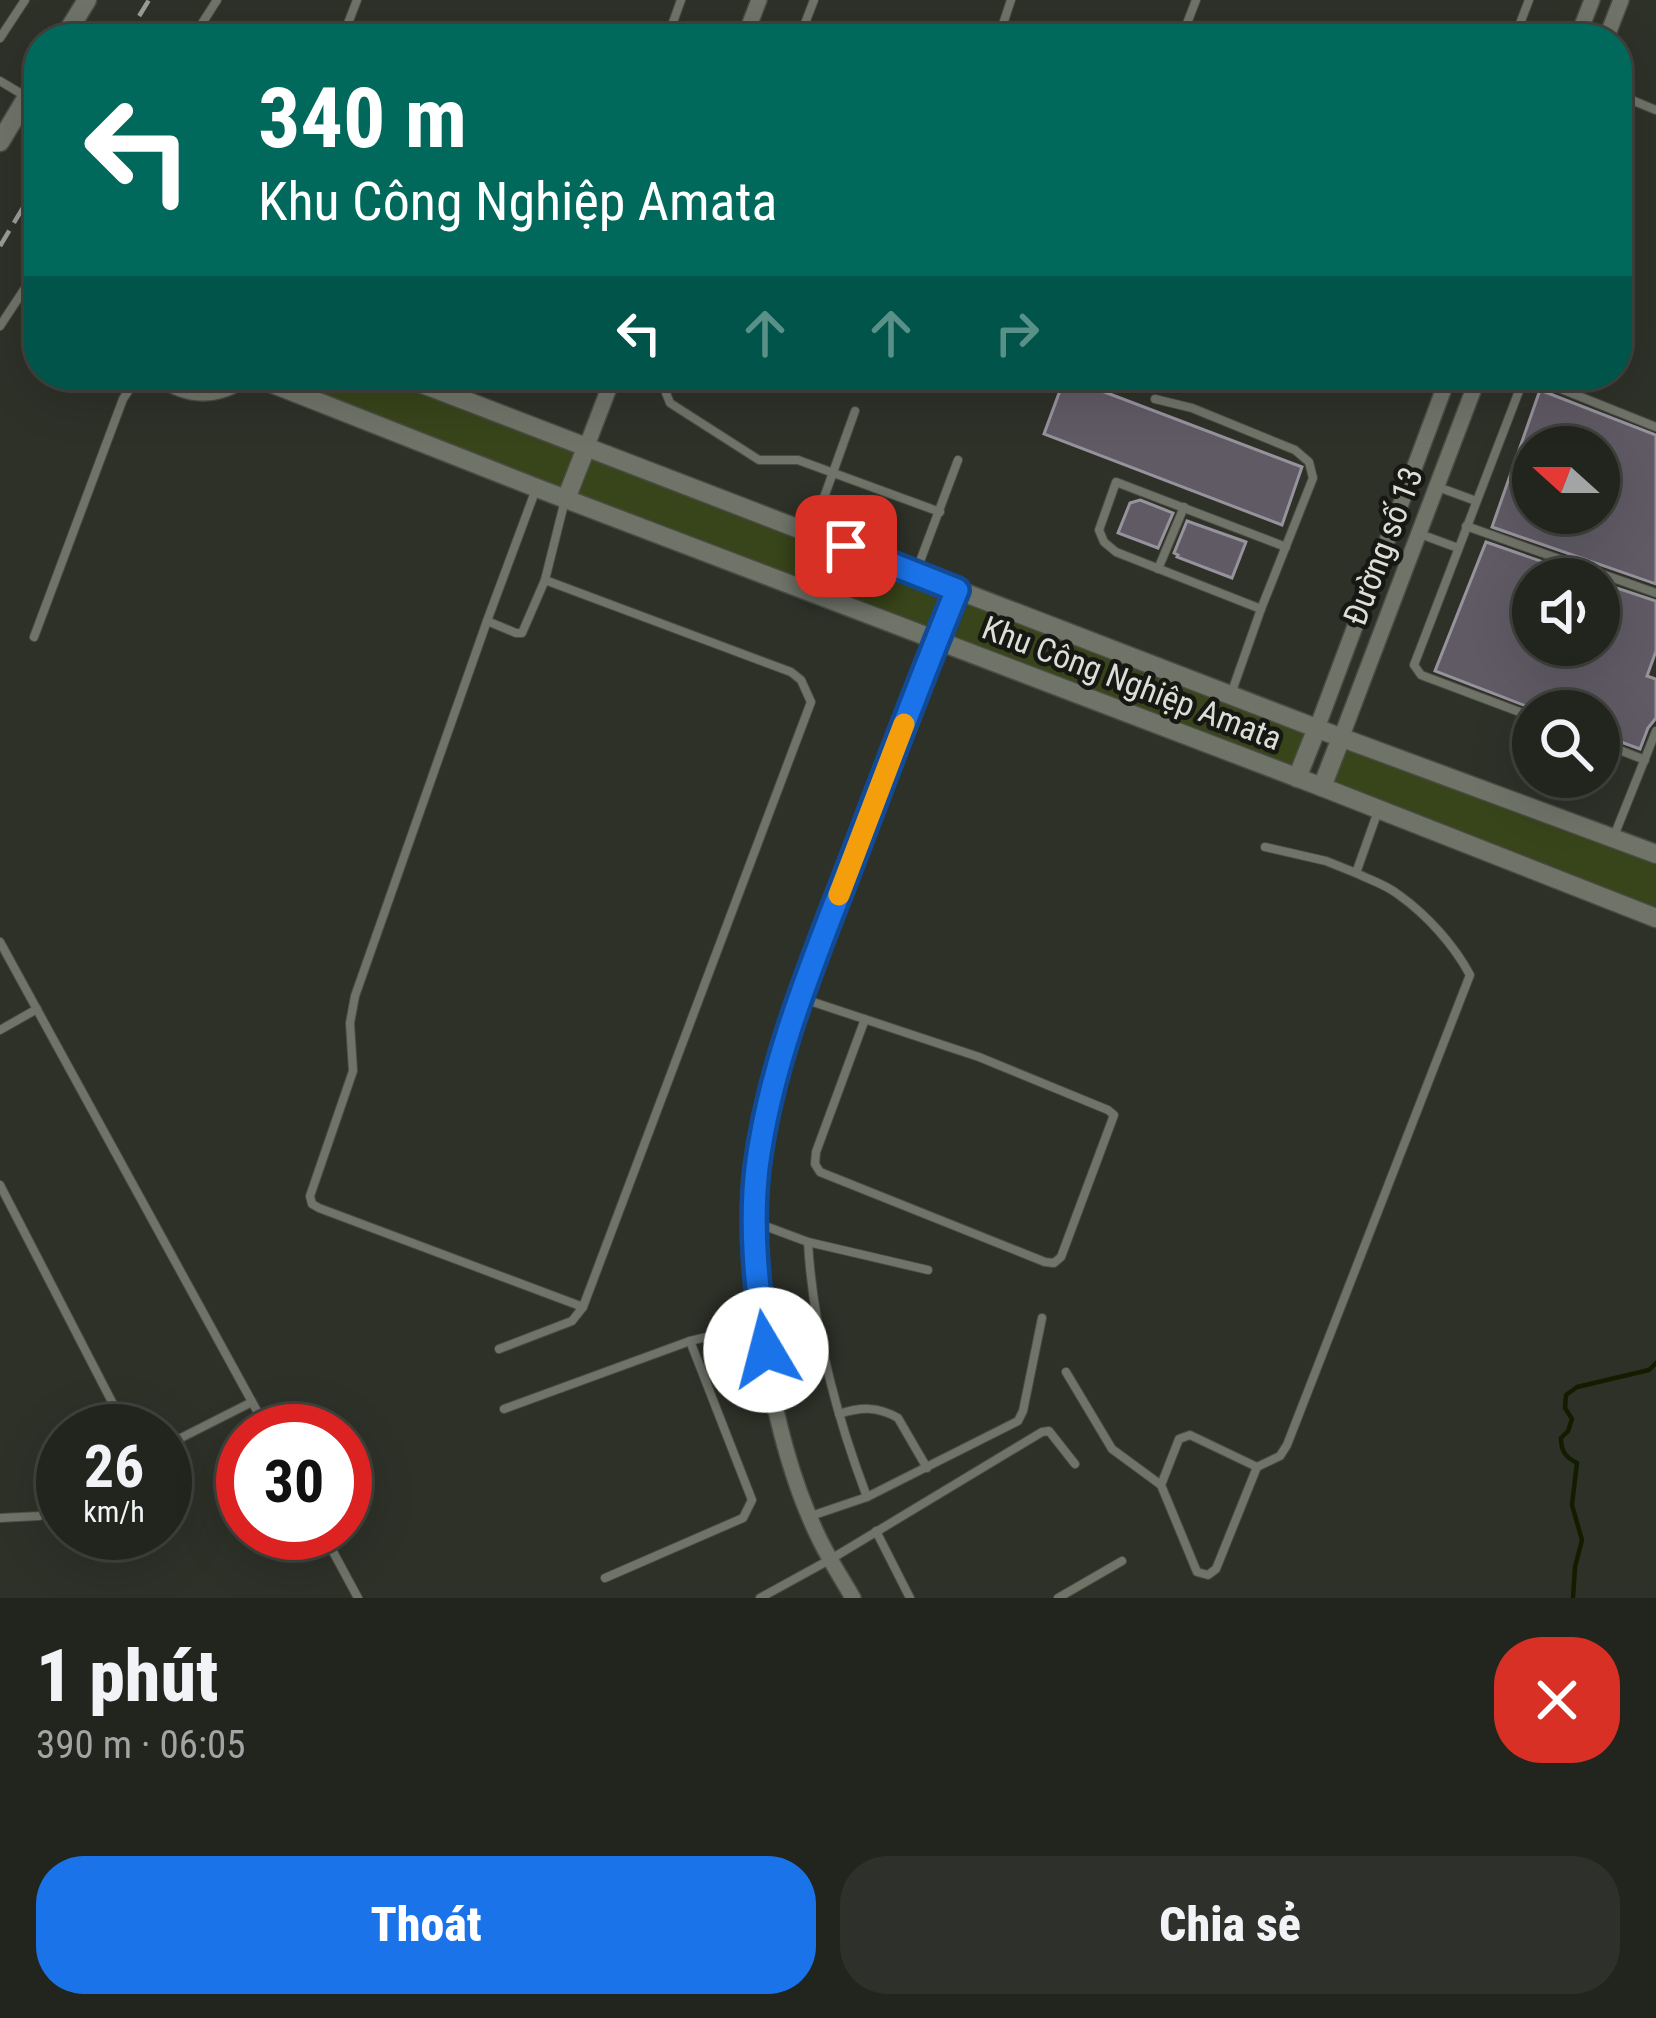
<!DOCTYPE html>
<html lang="vi">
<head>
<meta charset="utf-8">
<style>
	:root { --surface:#22251e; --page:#2e312b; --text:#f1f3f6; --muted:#a2a5a4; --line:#3f423c; --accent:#1a73e8 }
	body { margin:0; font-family:"Roboto Condensed",sans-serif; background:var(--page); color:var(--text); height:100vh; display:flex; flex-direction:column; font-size:45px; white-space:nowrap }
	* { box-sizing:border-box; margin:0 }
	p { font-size:39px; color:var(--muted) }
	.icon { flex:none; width:66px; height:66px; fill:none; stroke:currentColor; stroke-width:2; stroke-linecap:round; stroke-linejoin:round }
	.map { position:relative; height:1598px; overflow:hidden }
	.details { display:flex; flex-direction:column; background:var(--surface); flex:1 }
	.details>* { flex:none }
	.guide { position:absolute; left:24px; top:24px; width:1608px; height:366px; border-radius:48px; box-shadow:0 12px 48px #0002,0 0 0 3px var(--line); background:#00695c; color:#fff; overflow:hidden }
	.needle { width:78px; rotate:291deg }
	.controls { position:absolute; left:1512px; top:426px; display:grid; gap:24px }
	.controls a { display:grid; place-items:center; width:108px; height:108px; border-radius:50%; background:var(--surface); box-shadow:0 12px 48px #0002,0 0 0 3px var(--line); font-size:60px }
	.speed { position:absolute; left:36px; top:1404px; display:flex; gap:24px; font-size:60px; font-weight:700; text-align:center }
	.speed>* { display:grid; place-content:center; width:156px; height:156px; border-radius:50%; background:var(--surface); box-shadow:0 12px 48px #0002,0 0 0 3px var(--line); line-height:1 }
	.speed small { font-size:30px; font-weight:400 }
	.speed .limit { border:18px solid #d22; background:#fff; color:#111 }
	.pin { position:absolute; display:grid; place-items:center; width:102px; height:102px; color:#fff; margin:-51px; border-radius:24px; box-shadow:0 6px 18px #0006 }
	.me { position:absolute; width:132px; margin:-66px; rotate:352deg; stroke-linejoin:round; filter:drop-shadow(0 0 9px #0008) }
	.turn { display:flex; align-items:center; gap:42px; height:252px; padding:0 36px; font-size:54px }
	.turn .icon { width:156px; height:156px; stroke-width:2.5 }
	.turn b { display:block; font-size:84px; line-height:102px }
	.lanes { display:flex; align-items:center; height:114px; padding:0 36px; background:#0003; justify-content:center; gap:60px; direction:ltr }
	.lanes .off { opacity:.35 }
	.round { display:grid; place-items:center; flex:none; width:126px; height:126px; border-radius:48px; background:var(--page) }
	.summary { display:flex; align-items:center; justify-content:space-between; height:204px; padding:0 36px }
	h1 { font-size:72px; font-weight:800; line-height:90px }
	.button { display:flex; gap:24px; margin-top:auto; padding:24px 36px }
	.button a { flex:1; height:138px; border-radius:48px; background:var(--accent); color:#fff; font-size:48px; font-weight:800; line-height:138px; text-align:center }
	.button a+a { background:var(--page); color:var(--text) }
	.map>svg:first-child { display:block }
	.green { fill:#38441a }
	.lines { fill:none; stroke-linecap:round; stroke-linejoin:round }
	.stream { stroke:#141c00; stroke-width:4.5 }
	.building { fill:#5f5a64; stroke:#98929d; stroke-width:3; fill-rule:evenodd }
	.service-casing { stroke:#494c44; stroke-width:10 }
	.minor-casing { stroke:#494c44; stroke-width:18 }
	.tertiary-casing { stroke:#494c44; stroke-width:21 }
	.service { stroke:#6f7368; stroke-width:8 }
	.minor { stroke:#6f7368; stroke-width:15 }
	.tertiary { stroke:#6f7368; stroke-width:18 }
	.rail { stroke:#9a9c95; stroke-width:4.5; stroke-dasharray:18 9; stroke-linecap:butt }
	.route-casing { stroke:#114b97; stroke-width:30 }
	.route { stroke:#1a73e8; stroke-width:21 }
	.slow { stroke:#f59e0b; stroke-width:21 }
	.labels { text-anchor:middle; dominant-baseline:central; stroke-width:9; stroke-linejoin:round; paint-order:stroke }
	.street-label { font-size:33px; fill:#dcded8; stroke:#171814 }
</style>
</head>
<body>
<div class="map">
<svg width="1656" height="1598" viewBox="0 0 1656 1598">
	<rect width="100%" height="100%" fill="#2e3128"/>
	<!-- green -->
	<g class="green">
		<polygon points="272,375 373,375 578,454 564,489"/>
		<polygon points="587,458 949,596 935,632 573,492"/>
		<polygon points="958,599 1308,735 1295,768 944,635"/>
		<polygon points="1342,748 1656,864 1656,908 1330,781"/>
	</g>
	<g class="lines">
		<!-- stream -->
		<path class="stream" d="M1573,1598L1575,1567L1582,1540L1572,1505L1577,1463C1565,1457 1561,1451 1561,1438L1568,1431L1572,1419L1565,1408L1566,1395L1577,1387L1649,1370L1656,1363"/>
	</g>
	<!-- building -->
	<g class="building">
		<polygon points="1065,377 1302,467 1282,525 1044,434"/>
		<path d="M1540,390L1656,435V584L1492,527ZM1533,447H1599V513H1533Z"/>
		<polygon points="1140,500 1173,513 1158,548 1118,533 1130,503"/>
		<polygon points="1187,521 1246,542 1232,578 1177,557 1178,555 1174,553"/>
		<polygon points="1486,542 1592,579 1533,579 1533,645 1599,645 1599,582 1656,601 1656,651 1647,676 1656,679 1656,718 1648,728 1640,749 1599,734 1599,711 1539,711 1435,671"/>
	</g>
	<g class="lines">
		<defs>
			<g id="service">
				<polyline points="0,38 25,0"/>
				<polyline points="192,39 217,0"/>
				<polyline points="342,39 357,0"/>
				<polyline points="667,39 681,0"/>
				<polyline points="799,39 814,0"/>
				<polyline points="998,39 1011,0"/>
				<polyline points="1181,39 1196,0"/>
				<polyline points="1514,39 1529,0"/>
				<polyline points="0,81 25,96"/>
				<polyline points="1617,94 1656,110"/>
				<polyline points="0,326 39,267"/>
				<polyline points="669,375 666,393 670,403 759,460 798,460 940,512"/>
				<polyline points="1155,399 1192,408 1295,450 1309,462 1313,478 1261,609"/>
				<polyline points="1438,487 1476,501"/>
				<polyline points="536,489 487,621 355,996 350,1023 353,1071 310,1196 312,1204 319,1208 583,1307 811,702 801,680 791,672 545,580 565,500"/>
				<polyline points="1466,526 1656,593"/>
				<polyline points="812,531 855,411"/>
				<polyline points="1420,534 1458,548"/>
				<polyline points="1158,569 1184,507"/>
				<polyline points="916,572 958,460"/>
				<polyline points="487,621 516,633 522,633 545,580"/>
				<polyline points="34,637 123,399 139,375"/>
				<polyline points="1231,694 1261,609 1116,552 1104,542 1099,530 1116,482 1286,547"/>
				<polyline points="1533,717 1421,675 1414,665 1519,391 1525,382 1541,381 1656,427"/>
				<polyline points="1599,742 1645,760"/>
				<polyline points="1614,836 1656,731"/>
				<polyline points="1265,847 1326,861 1356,873 1378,811"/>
				<polyline points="0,942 268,1431"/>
				<polyline points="801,998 979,1057 1108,1110 1114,1115 1061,1257 1054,1263 1045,1262 820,1172 815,1164 816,1152 865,1019"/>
				<polyline points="0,1030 37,1009"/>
				<polyline points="0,1185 127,1431"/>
				<path d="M757,1223L808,1242C813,1330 836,1415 867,1497L811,1516"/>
				<polyline points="808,1242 928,1270"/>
				<polyline points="499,1349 572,1321 583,1307"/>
				<polyline points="1066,1372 1112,1449 1161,1485"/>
				<polyline points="504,1409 690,1341 760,1324"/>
				<path d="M839,1414C861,1407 877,1406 898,1418L927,1468"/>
				<polyline points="165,1446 252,1402"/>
				<path d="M1257,1467L1190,1435L1179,1439L1161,1485L1197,1572L1208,1575L1216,1569L1257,1467L1280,1456L1287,1445L1470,975C1454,945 1427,915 1399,895C1387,885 1370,880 1356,873"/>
				<polyline points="867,1497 1018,1421 1023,1411 1042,1318"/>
				<polyline points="0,1518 39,1516 63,1506"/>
				<polyline points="876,1531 910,1598"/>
				<polyline points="323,1533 358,1598"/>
				<polyline points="605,1578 743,1518 752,1500 690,1341"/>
				<polyline points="760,1598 831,1559 1042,1432 1049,1431 1075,1464"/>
				<polyline points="1058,1598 1122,1561"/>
			</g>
			<g id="minor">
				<polyline points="744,39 759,0"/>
				<polyline points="1577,39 1592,0"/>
				<polyline points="1606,39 1621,0"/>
				<polyline points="586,448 614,375"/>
				<polyline points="1317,728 1449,375"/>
				<polyline points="1341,738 1479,375"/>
				<path d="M853,1598C841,1577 827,1556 817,1534C771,1437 745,1275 757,1168C769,1074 804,985 838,898C871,813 903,727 936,642"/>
			</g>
			<g id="tertiary">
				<polyline points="63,39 87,0"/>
				<polyline points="0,142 39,77"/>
				<path d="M159,375C188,397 218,397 247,375"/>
				<polyline points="250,375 537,488 1322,787 1656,918"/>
				<polyline points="399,375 1329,733 1656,854"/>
				<polyline points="566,499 586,448"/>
				<polyline points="936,642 957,589"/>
				<polyline points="1297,778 1317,728"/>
				<polyline points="1322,787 1341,738"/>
			</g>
		</defs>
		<!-- service casing -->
		<use href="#service" class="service-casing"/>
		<!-- minor casing -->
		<use href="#minor" class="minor-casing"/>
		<!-- tertiary casing -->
		<use href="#tertiary" class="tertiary-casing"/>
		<!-- service -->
		<use href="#service" class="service"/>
		<!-- minor -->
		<use href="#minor" class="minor"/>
		<!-- tertiary -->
		<use href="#tertiary" class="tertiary"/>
		<!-- rail -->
		<g class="rail">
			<polyline points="125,39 149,0"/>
			<polyline points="0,246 39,181"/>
		</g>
	</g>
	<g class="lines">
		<defs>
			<path id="route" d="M766,1350C757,1289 750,1229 757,1168C770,1065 811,967 848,871C884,777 919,683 957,590L846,546"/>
		</defs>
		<!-- route casing -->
		<use href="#route" class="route-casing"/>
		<!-- route -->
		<use href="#route" class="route"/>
		<!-- slow -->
		<polyline class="slow" points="839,895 904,724"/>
	</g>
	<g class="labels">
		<!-- street labels -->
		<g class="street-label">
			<text transform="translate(1383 546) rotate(-69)">Đường số 13</text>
			<text transform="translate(1132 683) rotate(21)">Khu Công Nghiệp Amata</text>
		</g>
	</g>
</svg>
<div class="controls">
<a><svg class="needle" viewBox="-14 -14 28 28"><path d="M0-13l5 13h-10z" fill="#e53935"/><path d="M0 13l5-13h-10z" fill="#a2a5a4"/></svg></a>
<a><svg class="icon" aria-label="sound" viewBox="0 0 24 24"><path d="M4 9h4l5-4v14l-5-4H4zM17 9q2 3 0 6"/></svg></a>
<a><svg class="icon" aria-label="search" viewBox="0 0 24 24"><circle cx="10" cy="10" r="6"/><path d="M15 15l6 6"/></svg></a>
</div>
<div class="speed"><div>26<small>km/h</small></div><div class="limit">30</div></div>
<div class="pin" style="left:846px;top:546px;background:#d93025"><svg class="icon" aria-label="arrive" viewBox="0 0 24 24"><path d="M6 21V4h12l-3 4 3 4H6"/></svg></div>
<svg class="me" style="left:766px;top:1350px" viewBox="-20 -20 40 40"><circle r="19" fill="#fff"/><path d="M0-13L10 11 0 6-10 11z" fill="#1a73e8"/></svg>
<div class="guide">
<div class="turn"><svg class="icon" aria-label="left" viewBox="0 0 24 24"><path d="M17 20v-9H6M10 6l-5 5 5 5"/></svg><div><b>340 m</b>Khu Công Nghiệp Amata</div></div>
<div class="lanes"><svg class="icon" aria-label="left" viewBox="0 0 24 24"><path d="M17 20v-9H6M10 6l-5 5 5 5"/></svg><svg class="icon off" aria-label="ahead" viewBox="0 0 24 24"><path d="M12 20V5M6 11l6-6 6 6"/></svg><svg class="icon off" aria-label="ahead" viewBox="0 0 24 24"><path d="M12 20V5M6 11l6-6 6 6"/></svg><svg class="icon off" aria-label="right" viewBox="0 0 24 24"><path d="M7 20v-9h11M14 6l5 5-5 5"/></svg></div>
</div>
</div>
<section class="details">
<div class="summary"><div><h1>1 phút</h1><p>390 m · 06:05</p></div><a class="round" style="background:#d93025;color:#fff"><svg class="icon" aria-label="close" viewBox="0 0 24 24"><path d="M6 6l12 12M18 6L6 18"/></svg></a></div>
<div class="button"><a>Thoát</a><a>Chia sẻ</a></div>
</section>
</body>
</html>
